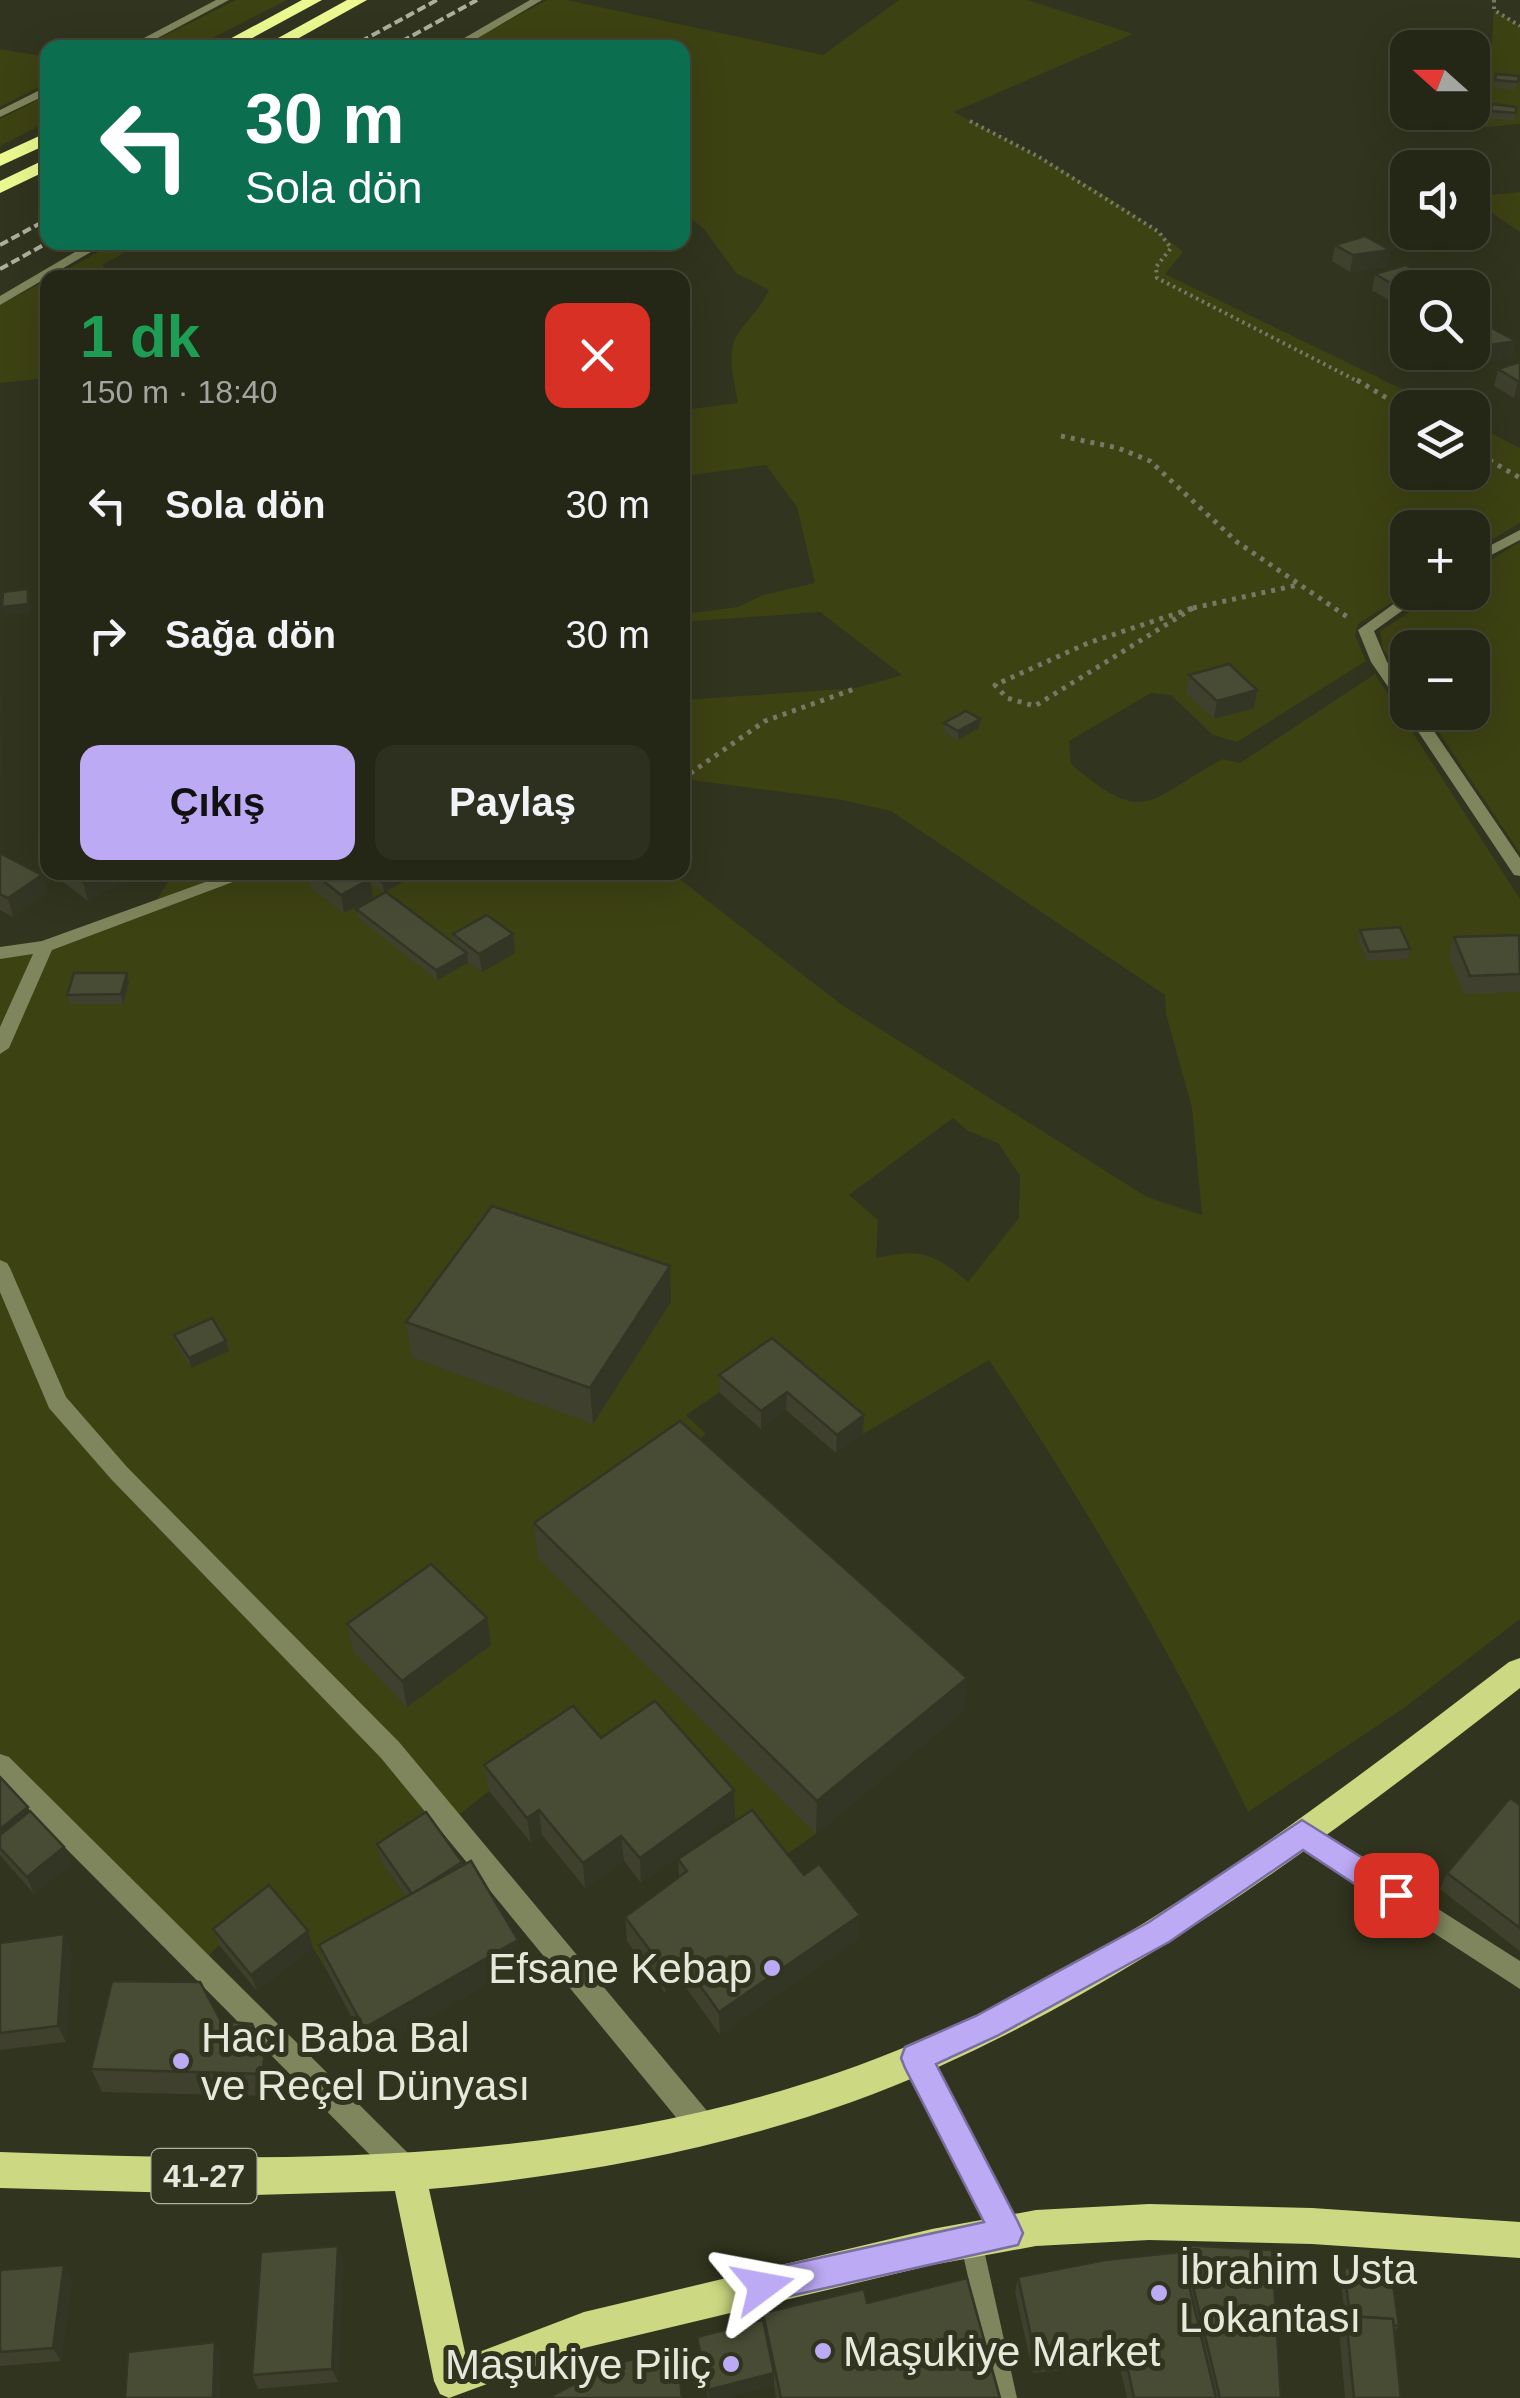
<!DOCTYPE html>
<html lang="tr">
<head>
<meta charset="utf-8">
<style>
	:root { --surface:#252716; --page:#2d2f1f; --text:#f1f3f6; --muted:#a3a5a1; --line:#424435; --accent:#bcaaf5 }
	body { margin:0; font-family:Helvetica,sans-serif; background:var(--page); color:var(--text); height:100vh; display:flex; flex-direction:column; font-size:38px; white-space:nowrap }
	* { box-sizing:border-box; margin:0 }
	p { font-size:32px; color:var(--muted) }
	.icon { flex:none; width:55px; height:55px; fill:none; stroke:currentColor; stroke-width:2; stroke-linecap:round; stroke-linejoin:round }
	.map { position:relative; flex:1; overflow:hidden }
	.drawer { position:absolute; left:40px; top:270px; width:650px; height:610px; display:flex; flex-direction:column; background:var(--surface); border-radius:20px; box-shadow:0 10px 40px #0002,0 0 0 2px var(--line) }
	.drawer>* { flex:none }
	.banner { position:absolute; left:40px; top:40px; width:650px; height:210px; border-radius:20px; box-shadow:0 10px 40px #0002,0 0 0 2px var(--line); background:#0b6e4f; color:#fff; overflow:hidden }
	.needle { width:65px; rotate:291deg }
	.fabs { position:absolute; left:1390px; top:30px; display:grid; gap:20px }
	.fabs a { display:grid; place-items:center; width:100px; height:100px; border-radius:20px; background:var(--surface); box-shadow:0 10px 40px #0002,0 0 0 2px var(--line); font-size:50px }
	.pin { position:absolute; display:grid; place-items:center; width:85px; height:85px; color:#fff; margin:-42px; border-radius:20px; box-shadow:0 5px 15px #0006 }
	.me { position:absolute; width:110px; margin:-55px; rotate:77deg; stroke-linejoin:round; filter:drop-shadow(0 0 8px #0008) }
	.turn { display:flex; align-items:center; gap:35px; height:210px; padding:0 40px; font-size:45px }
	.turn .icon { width:130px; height:130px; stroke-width:2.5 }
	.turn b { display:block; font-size:70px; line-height:85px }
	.round { display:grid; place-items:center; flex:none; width:105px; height:105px; border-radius:20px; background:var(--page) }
	.overview { display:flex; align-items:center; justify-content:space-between; height:170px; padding:0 40px }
	h1 { font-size:60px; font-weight:800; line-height:75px; color:#1e9e55 }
	.action { display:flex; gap:20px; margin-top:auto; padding:20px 40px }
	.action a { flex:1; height:115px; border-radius:20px; background:var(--accent); color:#111; font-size:40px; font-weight:800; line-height:115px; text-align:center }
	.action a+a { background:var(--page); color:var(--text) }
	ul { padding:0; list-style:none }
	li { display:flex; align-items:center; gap:30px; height:130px; padding:0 40px }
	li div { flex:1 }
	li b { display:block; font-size:38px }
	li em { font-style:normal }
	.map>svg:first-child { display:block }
	.green { fill:#3d4213; fill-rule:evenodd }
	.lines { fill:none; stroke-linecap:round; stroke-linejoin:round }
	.path-far1 { stroke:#767966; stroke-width:4; stroke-dasharray:2.5 4; stroke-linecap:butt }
	.path { stroke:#767966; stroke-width:5; stroke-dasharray:4 6; stroke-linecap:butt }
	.service { fill:#7f855c; fill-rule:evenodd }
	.minor { fill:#7f855c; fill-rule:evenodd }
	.primary { fill:#ccd882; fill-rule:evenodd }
	.motorway { fill:#ebf990; fill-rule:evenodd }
	.rail { stroke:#adb09f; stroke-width:4; stroke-dasharray:9 4; stroke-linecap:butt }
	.wall { fill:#3f412e }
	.shaded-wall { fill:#333525 }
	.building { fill:#494c35; stroke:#333525; stroke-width:2.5 }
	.route { fill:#bcaaf5; stroke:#7a6e9f; stroke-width:2.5 }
	.poi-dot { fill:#bcaaf5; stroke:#31341e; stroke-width:4 }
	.labels { text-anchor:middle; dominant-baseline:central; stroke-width:10; stroke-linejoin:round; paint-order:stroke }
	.shield { fill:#31341e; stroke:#afb2a2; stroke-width:2.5 }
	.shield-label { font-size:32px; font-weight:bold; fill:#e5e8da }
	.near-poi-label { font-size:42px; fill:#e5e8da; stroke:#31341e; text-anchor:start }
</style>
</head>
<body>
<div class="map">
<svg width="1520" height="2398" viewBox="0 0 1520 2398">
	<rect width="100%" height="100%" fill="#31341e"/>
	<!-- green -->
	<g class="green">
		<polygon points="236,0 287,0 195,47 142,47"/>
		<path d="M547,0H567L823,55L899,0H1028L1133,34L954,112C1033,154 1115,194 1183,252L1165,274L1439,407L1408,408V472H1472L1473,424L1520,448V523L1473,551L1472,528H1408V592L1358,624L1355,635L1366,661L1237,742L1213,735L1171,695L1151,693L1069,741L1071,764C1147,829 1147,799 1223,759L1240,763L1375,674L1520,899V1619L1404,1708L1248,1812C1174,1656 1085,1504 989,1360L863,1434L771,1357L686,1415L706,1434L681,1456L816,1834L774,1863L657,1727L489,1791L450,1822L429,1829L381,1860L419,1917L326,1969L313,1948L219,1945L199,1965L0,1765V953L150,910L174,873H672L842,1005L1147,1197L1202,1215L1192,1108L1166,1014L1165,995L891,811L837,799L683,779V700L856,688L902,675L820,612L683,622V614L738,607L763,595L815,583L797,507L766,465L685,476L683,470V410L738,403C735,384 726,356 736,337C745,321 759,311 769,290L736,273L704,229L683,212L682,48L460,47ZM953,1118L968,1131L998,1143L1020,1176L1019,1218L968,1282C934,1253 920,1248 876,1258L878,1220L849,1195Z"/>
		<polygon points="1494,10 1520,26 1520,124 1486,127"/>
		<polygon points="0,49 47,57 47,83 0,107"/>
		<polygon points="47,95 47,122 0,146 0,119"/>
		<polygon points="1520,192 1520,232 1473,200 1473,197"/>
		<polygon points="117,242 142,243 102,265 113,277 52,277"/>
		<polygon points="47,280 47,378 0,383 0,305"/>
		<polygon points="1520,542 1520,853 1426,713 1472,712 1472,648 1408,648 1407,685 1383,649 1380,631 1439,593 1472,592 1473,571"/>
	</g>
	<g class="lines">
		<!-- path-far1 -->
		<g class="path-far1">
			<polyline points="1494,0 1494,10 1520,26"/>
			<polyline points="970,121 1039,157 1159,232 1171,248 1156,267 1157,278 1361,383"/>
		</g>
		<!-- path -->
		<g class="path">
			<polyline points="1357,380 1408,411"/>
			<polyline points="1061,436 1118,448 1150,461 1237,542 1349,618"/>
			<polyline points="1472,450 1520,478"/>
			<polygon points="1193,608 1035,706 1007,698 995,685 1088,643"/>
			<polyline points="1193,608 1298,585"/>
			<polyline points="682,779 765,721 857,688"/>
		</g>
		<!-- service -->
		<polygon class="service" points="971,2230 979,2233 982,2241 1017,2398 995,2398 960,2241 963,2233"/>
		<!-- minor -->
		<g class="minor">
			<polygon points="216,0 229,0 139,48 125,48"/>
			<polygon points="530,0 542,0 461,48 447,48"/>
			<polygon points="48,86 48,94 0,117 0,110"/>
			<polygon points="92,242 108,242 0,305 0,296"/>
			<polygon points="1520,530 1520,540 1472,565 1472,555"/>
			<polygon points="1410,592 1428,592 1374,631 1387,662 1408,692 1408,712 1421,712 1520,858 1520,876 1514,875 1405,712 1407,709 1402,707 1371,662 1358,630"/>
			<polygon points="233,872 259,872 52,950 9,1048 0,1054 0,1027 33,954 0,959 0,947 42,941"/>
			<polygon points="0,1260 7,1263 10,1268 66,1397 127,1467 399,1742 713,2118 717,2128 713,2138 703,2142 693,2138 381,1758 111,1479 49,1408 0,1292"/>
			<polygon points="0,1754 9,1757 416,2161 420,2171 416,2181 406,2185 396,2181 0,1782"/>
			<polygon points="1303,1823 1520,1961 1520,1989 1294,1842 1290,1834 1294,1826"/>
			<polygon points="916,2044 926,2048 1017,2223 1021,2233 1017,2243 1007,2247 997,2243 906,2066 902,2057 906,2048"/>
		</g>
		<!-- primary -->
		<path class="primary" d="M1520,1658V1688C1336,1832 1150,1972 936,2068C778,2139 601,2174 429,2189L466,2357L584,2312L932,2229L1036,2210L1149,2204L1312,2208L1520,2222V2258L1312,2244L1149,2240L1036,2246L932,2265L584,2348L449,2398L440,2394L434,2381L395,2191L254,2195L0,2188V2152C310,2164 624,2166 915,2043C1133,1951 1323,1804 1509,1662Z"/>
		<!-- motorway -->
		<g class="motorway">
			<polygon points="302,0 322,0 234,48 213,48"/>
			<polygon points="347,0 367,0 281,48 260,48"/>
			<polygon points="48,132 48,144 0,166 0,154"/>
			<polygon points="48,158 48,170 0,193 0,181"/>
		</g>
		<!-- rail -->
		<g class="rail">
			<polyline points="349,48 437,0"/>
			<polyline points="390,48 477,0"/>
			<polyline points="0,245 48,219"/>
			<polyline points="0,269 49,242"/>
		</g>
	</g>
	<!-- wall -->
	<g class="wall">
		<polygon points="1496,74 1519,76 1516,90 1493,87"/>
		<polygon points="1492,104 1516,113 1514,121 1490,118"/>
		<polygon points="1335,245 1390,250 1387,267 1350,272 1332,261"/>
		<polygon points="1406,265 1429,288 1408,288 1408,299 1404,297 1390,301 1372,290 1375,274"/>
		<polygon points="1472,330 1516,341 1512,358 1473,363 1454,352 1472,352"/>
		<polygon points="1520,362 1520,396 1514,398 1494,386 1498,369"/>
		<polygon points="1189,675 1257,690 1254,708 1214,719 1186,693"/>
		<polygon points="980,719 979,728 958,740 944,732 944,723"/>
		<polygon points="0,853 42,875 47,893 13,917 0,910"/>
		<polygon points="60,872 141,872 88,901 62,881"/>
		<polygon points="308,872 408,872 409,879 384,892 370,883 373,898 344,913 311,888"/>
		<polygon points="356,909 454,944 453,934 515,953 482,972 468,962 437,980 358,918"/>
		<polygon points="1360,930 1410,949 1408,959 1367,961 1358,939"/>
		<polygon points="1454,937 1520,937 1520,992 1464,994 1449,956"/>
		<polygon points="127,973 129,982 123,1004 70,1004 67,995"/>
		<polygon points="671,1302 593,1424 412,1357 406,1322"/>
		<polygon points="174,1335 226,1341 229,1351 191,1368 177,1345"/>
		<polygon points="772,1338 863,1434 836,1453 786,1410 761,1429 720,1393 719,1375"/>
		<polygon points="534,1523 967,1678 963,1712 816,1834 538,1558"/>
		<polygon points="487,1618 491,1645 407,1707 353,1651 347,1624"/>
		<polygon points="601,1738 734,1790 735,1816 641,1883 624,1861 585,1888 542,1835 531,1843 489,1791 484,1765"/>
		<polygon points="0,1777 30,1812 64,1847 71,1864 34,1894 0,1855"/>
		<polygon points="1520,1805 1520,1951 1440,1889 1447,1873"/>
		<polygon points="377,1844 462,1862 463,1865 518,1940 522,1964 370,2052 326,1969 319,1945 406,1897 381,1861"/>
		<polygon points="678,1859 804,1875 859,1939 720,2035 682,1982 665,1993 627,1941 625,1917 679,1876"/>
		<polygon points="213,1929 308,1931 313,1948 257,1991 219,1945"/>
		<polygon points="0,1943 72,1951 66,2042 0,2050"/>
		<polygon points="221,2021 274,2076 270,2096 102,2092 91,2069"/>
		<polygon points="1183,2245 1281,2398 1127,2398 1119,2365 1033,2373 1015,2292 1018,2277 1181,2252"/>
		<polygon points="338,2246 343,2261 338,2382 258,2389 252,2375"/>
		<polygon points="1344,2268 1399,2326 1394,2333 1401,2398 1345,2398 1339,2330 1345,2317 1340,2275"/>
		<polygon points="0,2270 72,2280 61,2361 0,2366"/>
		<polygon points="867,2303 1000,2398 776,2398 774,2385 727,2398 708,2398 698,2350 697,2337 763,2320 763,2313"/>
	</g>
	<!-- shaded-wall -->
	<g class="shaded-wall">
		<polygon points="1390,250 1387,267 1350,272 1353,255"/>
		<polygon points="1408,280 1404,297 1390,301 1394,285"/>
		<polygon points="1431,280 1429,288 1414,288 1415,284"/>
		<polygon points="1516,341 1512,358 1473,363 1477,347"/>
		<polygon points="1520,380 1520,396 1514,398 1518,381"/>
		<polygon points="28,589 31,598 30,613 5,616 2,607"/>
		<polygon points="0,686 3,709 0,710"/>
		<polygon points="1257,690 1254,708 1214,719 1217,701"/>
		<polygon points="980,719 979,728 958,740 958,731"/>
		<polygon points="0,735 3,748 0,789"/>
		<polygon points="101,872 141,872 88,901 83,882"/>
		<polygon points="402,872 408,872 409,879 384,892 383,883"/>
		<polygon points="42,875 47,893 13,917 8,898"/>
		<polygon points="370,879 373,898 344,913 341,895"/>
		<polygon points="513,934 515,953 482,972 479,954"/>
		<polygon points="467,953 468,963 437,980 436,970"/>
		<polygon points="127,973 129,982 123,1004 121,994"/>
		<polygon points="670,1266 671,1302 593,1424 590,1388"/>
		<polygon points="226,1341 229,1351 191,1368 189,1358"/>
		<polygon points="787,1392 786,1410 761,1429 761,1411"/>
		<polygon points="864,1415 863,1434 836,1453 837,1435"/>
		<polygon points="487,1618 491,1645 407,1707 402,1681"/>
		<polygon points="967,1678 963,1712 816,1834 817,1801"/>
		<polygon points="734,1790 735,1816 641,1883 640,1858"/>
		<polygon points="28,1807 35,1824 0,1848 0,1829"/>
		<polygon points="539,1810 542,1835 531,1843 527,1818"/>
		<polygon points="621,1836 624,1861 585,1888 583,1863"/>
		<polygon points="64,1847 71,1864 34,1894 27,1877"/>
		<polygon points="860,1915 859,1939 720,2035 719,2012"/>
		<polygon points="308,1931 313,1948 257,1991 251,1975"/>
		<polygon points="64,1934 72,1951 66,2042 58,2026"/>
		<polygon points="518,1940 522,1964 370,2052 364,2028"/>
		<polygon points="680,1958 682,1982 665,1993 664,1969"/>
		<polygon points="265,2052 274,2076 270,2096 262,2074"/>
		<polygon points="338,2246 343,2261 338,2382 332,2369"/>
		<polygon points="64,2265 72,2280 61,2361 53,2348"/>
		<polygon points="215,2342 221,2355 220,2398 213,2398"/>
		<polygon points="774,2373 774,2386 727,2398 709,2398 708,2390"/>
	</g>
	<!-- building -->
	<g class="building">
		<polygon points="1496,74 1519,76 1518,82 1495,80"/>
		<polygon points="1492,104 1516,107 1516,113 1491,111"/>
		<polygon points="1365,236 1390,250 1353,255 1335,245"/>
		<polygon points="1406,265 1431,280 1415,284 1408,280 1394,285 1375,274"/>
		<polygon points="1488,326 1516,341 1477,347 1472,344 1472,330"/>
		<polygon points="1520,362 1520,380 1518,381 1498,369"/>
		<polygon points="28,589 28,604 2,607 3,592"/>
		<polygon points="1229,664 1257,690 1217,701 1189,675"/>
		<polygon points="966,711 980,719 958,731 944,723"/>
		<polygon points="0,853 42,875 8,898 0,894"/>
		<polygon points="71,872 101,872 83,882"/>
		<polygon points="312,872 361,872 370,879 341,895"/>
		<polygon points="368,872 402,872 383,883"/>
		<polygon points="386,892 467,953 436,970 356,909"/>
		<polygon points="487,915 513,934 479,954 453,934"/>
		<polygon points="1400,927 1410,949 1369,952 1360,930"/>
		<polygon points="1519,935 1520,974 1470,976 1454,937"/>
		<polygon points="74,973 127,973 121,994 67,995"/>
		<polygon points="492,1206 670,1266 590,1388 406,1322"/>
		<polygon points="212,1318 226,1341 189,1358 174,1335"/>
		<polygon points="772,1338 864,1415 837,1435 787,1392 761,1411 719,1375"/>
		<polygon points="680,1421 967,1678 817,1801 534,1523"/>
		<polygon points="431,1564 487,1618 402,1681 347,1624"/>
		<polygon points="655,1701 734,1790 640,1858 621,1836 583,1863 539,1810 527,1818 484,1765 573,1706 601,1738"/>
		<polygon points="0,1777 28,1807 0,1829"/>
		<polygon points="1510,1798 1520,1805 1520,1928 1447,1873"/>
		<polygon points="752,1810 804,1875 819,1864 860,1915 719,2012 680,1958 664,1969 625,1917 687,1871 678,1859"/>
		<polygon points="30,1811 64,1847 27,1877 0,1848 0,1835"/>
		<polygon points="426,1812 462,1862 412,1894 377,1844"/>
		<polygon points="471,1861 518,1940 364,2028 319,1945"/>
		<polygon points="269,1885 308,1931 251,1975 213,1929"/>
		<polygon points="64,1934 58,2026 0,2033 0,1943"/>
		<polygon points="112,1981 200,1982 221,2021 252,2024 265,2052 262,2074 91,2069"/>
		<polygon points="1183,2245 1272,2250 1281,2398 1220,2398"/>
		<polygon points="338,2246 332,2369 252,2375 261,2252"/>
		<polygon points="1181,2252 1216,2398 1134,2398 1124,2351 1036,2359 1018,2277 1105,2260"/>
		<polygon points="64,2265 53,2348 0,2352 0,2270"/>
		<polygon points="1344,2268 1391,2270 1399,2326 1393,2325 1393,2319 1350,2316"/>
		<polygon points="967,2278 1000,2398 781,2398 763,2313 864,2289 867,2303"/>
		<polygon points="1346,2316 1393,2319 1401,2398 1354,2398"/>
		<polygon points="763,2320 774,2373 708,2390 697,2337"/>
		<polygon points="215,2342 213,2398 125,2398 128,2352"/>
		<polygon points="666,2351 680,2379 682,2398 548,2398 610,2365"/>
	</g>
	<!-- route -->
	<polygon class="route" points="1302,1820 1406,1885 1410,1895 1406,1904 1396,1908 1385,1904 1303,1850 1169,1942 997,2036 936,2064 1018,2222 1023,2233 1018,2245 763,2302 751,2298 747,2286 751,2274 763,2270 984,2222 905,2068 901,2058 905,2047 976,2016 1149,1922"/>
	<!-- markers -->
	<g class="poi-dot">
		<circle cx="772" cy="1968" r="10"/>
		<circle cx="181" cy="2061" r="10"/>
		<circle cx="1159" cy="2293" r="10"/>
		<circle cx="823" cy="2351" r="10"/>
		<circle cx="731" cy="2364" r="10"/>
	</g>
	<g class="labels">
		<!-- shield labels -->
		<rect class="shield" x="151.5" y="2149" width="105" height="54" rx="8"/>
		<g class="shield-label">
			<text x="204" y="2176">41-27</text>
		</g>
		<!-- near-poi labels -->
		<g class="near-poi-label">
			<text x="752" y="1968" text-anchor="end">Efsane Kebap</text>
			<text x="201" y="2037">Hacı Baba Bal<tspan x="201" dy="48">ve Reçel Dünyası</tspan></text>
			<text x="1179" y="2269">İbrahim Usta<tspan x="1179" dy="48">Lokantası</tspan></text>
			<text x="843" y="2351">Maşukiye Market</text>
			<text x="711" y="2364" text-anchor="end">Maşukiye Piliç</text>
		</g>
	</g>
</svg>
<div class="fabs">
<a><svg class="needle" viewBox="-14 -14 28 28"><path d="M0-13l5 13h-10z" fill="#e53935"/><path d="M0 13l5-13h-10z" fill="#a3a5a1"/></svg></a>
<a><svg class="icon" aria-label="sound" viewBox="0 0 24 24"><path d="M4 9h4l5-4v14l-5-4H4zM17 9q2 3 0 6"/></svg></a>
<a><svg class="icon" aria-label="search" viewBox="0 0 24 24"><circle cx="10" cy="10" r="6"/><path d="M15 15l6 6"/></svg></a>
<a><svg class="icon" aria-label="layers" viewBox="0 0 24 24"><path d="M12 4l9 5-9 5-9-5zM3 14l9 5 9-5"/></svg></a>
<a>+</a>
<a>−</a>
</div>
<div class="pin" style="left:1396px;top:1895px;background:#d93025"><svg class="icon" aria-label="arrive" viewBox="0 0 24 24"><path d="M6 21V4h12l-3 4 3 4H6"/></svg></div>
<svg class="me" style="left:763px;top:2286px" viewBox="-20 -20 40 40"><path d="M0-17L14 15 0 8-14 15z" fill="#bcaaf5" stroke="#fff" stroke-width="4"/></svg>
<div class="banner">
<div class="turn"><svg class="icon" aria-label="left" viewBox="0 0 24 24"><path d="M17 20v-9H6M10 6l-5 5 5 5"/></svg><div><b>30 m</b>Sola dön</div></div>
</div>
<section class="drawer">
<div class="overview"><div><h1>1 dk</h1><p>150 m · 18:40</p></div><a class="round" style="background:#d93025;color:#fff"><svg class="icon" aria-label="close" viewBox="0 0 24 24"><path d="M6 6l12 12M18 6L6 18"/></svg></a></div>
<ul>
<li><svg class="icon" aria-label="left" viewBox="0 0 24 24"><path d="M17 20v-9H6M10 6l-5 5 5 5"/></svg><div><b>Sola dön</b></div><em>30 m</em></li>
<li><svg class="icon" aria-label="right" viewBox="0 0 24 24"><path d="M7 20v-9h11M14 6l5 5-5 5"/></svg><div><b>Sağa dön</b></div><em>30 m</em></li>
</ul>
<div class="action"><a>Çıkış</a><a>Paylaş</a></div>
</section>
</div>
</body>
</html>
